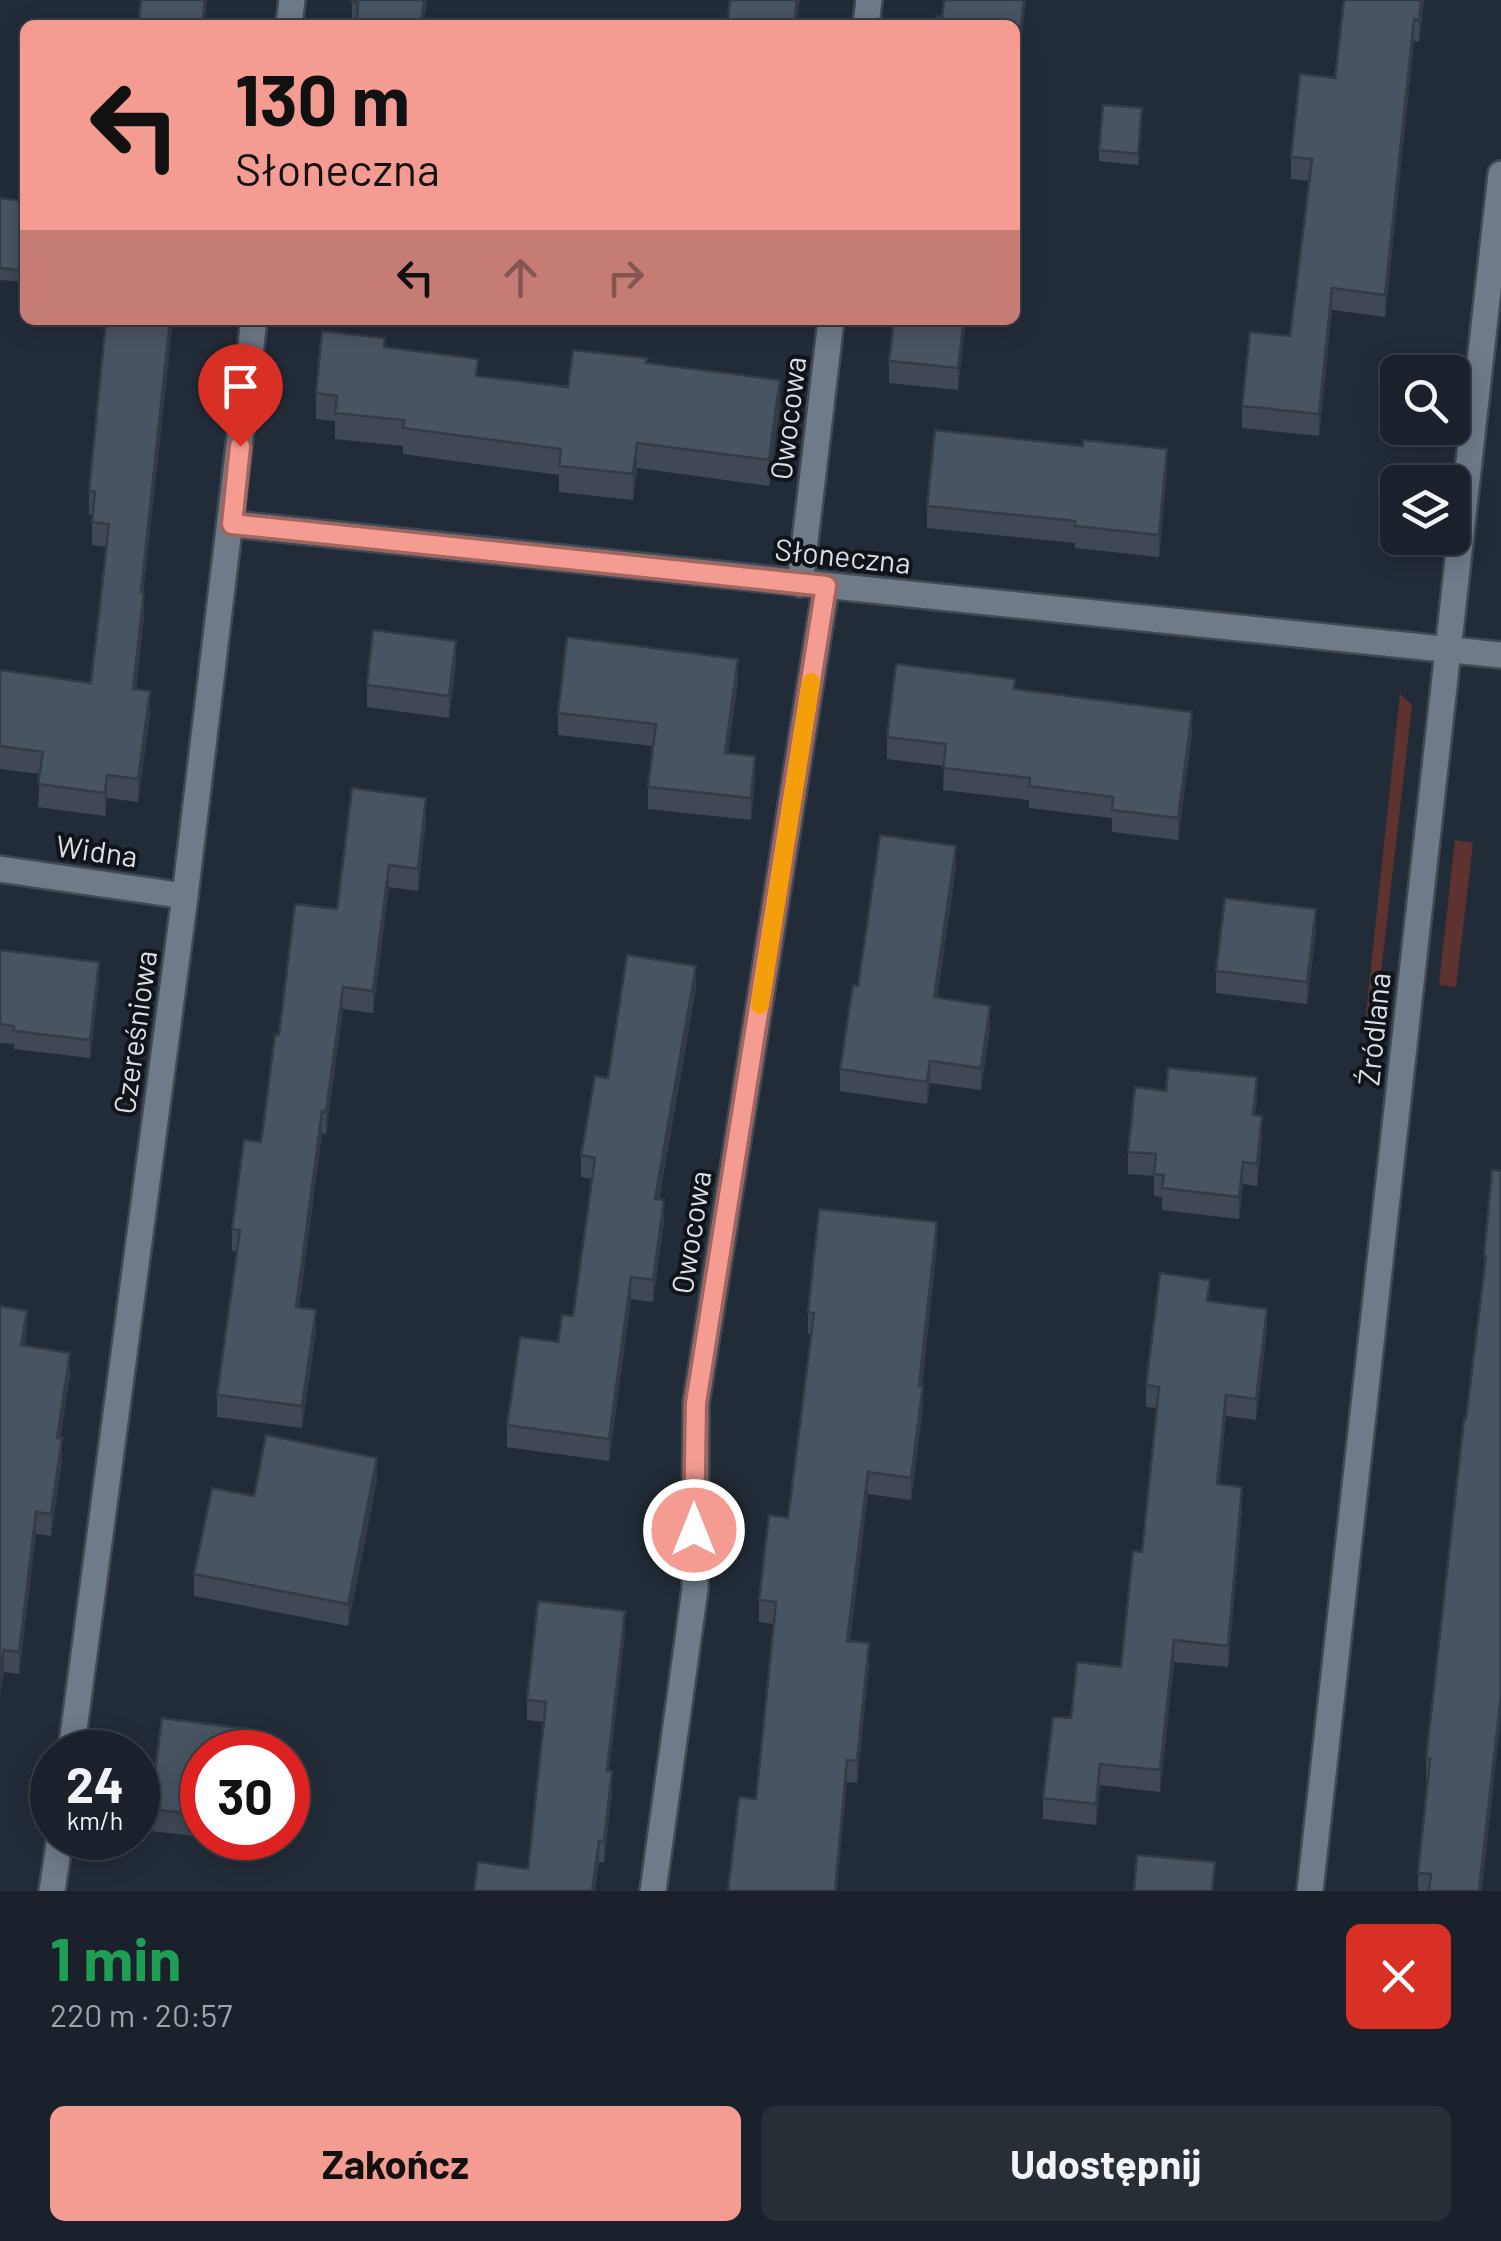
<!DOCTYPE html>
<html lang="pl">
<head>
<meta charset="utf-8">
<style>
	:root { --surface:#1a212a; --page:#272e36; --text:#f1f3f6; --muted:#9fa3a8; --line:#383e47; --accent:#f59c92 }
	body { margin:0; font-family:Barlow,sans-serif; background:var(--page); color:var(--text); height:100vh; display:flex; flex-direction:column; font-size:38px; white-space:nowrap }
	* { box-sizing:border-box; margin:0 }
	p { font-size:32px; color:var(--muted) }
	.icon { flex:none; width:55px; height:55px; fill:none; stroke:currentColor; stroke-width:2; stroke-linecap:round; stroke-linejoin:round }
	.map { position:relative; height:1891px; overflow:hidden }
	.sheet { display:flex; flex-direction:column; background:var(--surface); flex:1 }
	.sheet>* { flex:none }
	.guide { position:absolute; left:20px; top:20px; width:1000px; height:305px; border-radius:15px; box-shadow:0 5px 25px #0003,0 0 0 2px var(--line); background:#f59c92; color:#111; overflow:hidden }
	.buttons { position:absolute; left:1380px; top:355px; display:grid; gap:20px }
	.buttons a { display:grid; place-items:center; width:90px; height:90px; border-radius:15px; background:var(--surface); box-shadow:0 5px 25px #0003,0 0 0 2px var(--line); font-size:50px }
	.speed { position:absolute; left:30px; top:1730px; display:flex; gap:20px; font-size:50px; font-weight:700; text-align:center }
	.speed>* { display:grid; place-content:center; width:130px; height:130px; border-radius:50%; background:var(--surface); box-shadow:0 5px 25px #0003,0 0 0 2px var(--line); line-height:1 }
	.speed small { font-size:25px; font-weight:400 }
	.speed .limit { border:15px solid #d22; background:#fff; color:#111 }
	.pin { position:absolute; display:grid; place-items:center; width:85px; height:85px; color:#fff; margin:-102px -42px; border-radius:50% 50% 50% 0; rotate:-45deg; box-shadow:0 0 10px #0007 }
	.pin .icon { rotate:45deg }
	.me { position:absolute; width:110px; margin:-55px; rotate:0deg; stroke-linejoin:round; filter:drop-shadow(0 0 8px #0008) }
	.turn { display:flex; align-items:center; gap:35px; height:210px; padding:0 50px; font-size:45px }
	.turn .icon { width:130px; height:130px; stroke-width:2.5 }
	.turn b { display:block; font-size:70px; line-height:85px }
	.lanes { display:flex; align-items:center; height:95px; padding:0 50px; background:#0003; justify-content:center; gap:50px; direction:ltr }
	.lanes .off { opacity:.35 }
	.round { display:grid; place-items:center; flex:none; width:105px; height:105px; border-radius:15px; background:var(--page) }
	.headline { display:flex; align-items:center; justify-content:space-between; height:170px; padding:0 50px }
	h1 { font-size:60px; font-weight:700; line-height:75px; color:#1e9e55 }
	.cta { display:flex; gap:20px; margin-top:auto; padding:20px 50px }
	.cta a { flex:1; height:115px; border-radius:15px; background:var(--accent); color:#111; font-size:40px; font-weight:700; line-height:115px; text-align:center }
	.cta a+a { background:var(--page); color:var(--text) }
	.map>svg:first-child { display:block }
	.green { fill:#5e332f }
	.lines { fill:none; stroke-linecap:round; stroke-linejoin:round }
	.minor-casing { stroke:#414953; stroke-width:30 }
	.tertiary-casing { stroke:#414953; stroke-width:30 }
	.minor { stroke:#6f7b89; stroke-width:25 }
	.tertiary { stroke:#6f7b89; stroke-width:25 }
	.wall { fill:#3f4854 }
	.shaded-wall { fill:#333b45 }
	.building { fill:#495462; stroke:#333b45; stroke-width:2.5 }
	.route-casing { stroke:#9f655f; stroke-width:25 }
	.route { stroke:#f59c92; stroke-width:18 }
	.slow { stroke:#f59e0b; stroke-width:18 }
	.labels { text-anchor:middle; dominant-baseline:central; stroke-width:8; stroke-linejoin:round; paint-order:stroke }
	.street-label { font-size:30px; fill:#d9dfe7; stroke:#101419 }
</style>
</head>
<body>
<div class="map">
<svg width="1501" height="1891" viewBox="0 0 1501 1891">
	<rect width="100%" height="100%" fill="#222c38"/>
	<!-- green -->
	<g class="green">
		<polygon points="1400,694 1412,705 1375,1023 1365,1024"/>
		<polygon points="1455,840 1473,843 1456,987 1439,985"/>
	</g>
	<g class="lines">
		<defs>
			<g id="minor">
				<polyline points="289,25 292,0"/>
				<polyline points="866,25 869,0"/>
				<polyline points="232,524 1501,655"/>
				<polyline points="800,584 831,320"/>
				<polyline points="0,869 185,896"/>
				<polyline points="71,1752 185,896 254,320"/>
				<polyline points="52,1891 60,1838"/>
				<polyline points="653,1891 695,1589 696,1403 826,586"/>
			</g>
			<polyline id="tertiary" points="1310,1891 1501,174"/>
		</defs>
		<!-- minor casing -->
		<use href="#minor" class="minor-casing"/>
		<!-- tertiary casing -->
		<use href="#tertiary" class="tertiary-casing"/>
		<!-- minor -->
		<use href="#minor" class="minor"/>
		<!-- tertiary -->
		<use href="#tertiary" class="tertiary"/>
	</g>
	<!-- wall -->
	<g class="wall">
		<polygon points="352,0 427,0 424,25 352,25"/>
		<polygon points="1424,0 1419,42 1414,41 1385,317 1332,310 1319,436 1242,428 1242,406 1290,336 1309,181 1291,179 1291,157 1335,78"/>
		<polygon points="1142,119 1138,165 1099,161 1099,150"/>
		<polygon points="0,198 25,201 25,282 0,280"/>
		<polygon points="106,320 173,320 143,592 144,615 136,689 150,714 138,802 107,798 105,816 38,807 40,774 0,769 0,670 91,683 106,547 92,545 92,515 89,515 89,491"/>
		<polygon points="966,320 958,390 889,383 889,361"/>
		<polygon points="385,347 478,376 568,387 647,363 780,406 769,486 637,468 633,500 559,492 559,475 403,454 403,446 335,439 335,421 316,419 316,393"/>
		<polygon points="1167,471 1159,557 1075,548 1075,543 927,528 927,506"/>
		<polygon points="456,663 449,718 367,707 367,685"/>
		<polygon points="738,681 728,753 755,778 751,820 648,809 648,787 653,746 558,735 558,713"/>
		<polygon points="1015,689 1192,734 1178,840 1112,832 1112,818 1029,808 1029,800 943,790 944,766 887,759 887,737"/>
		<polygon points="426,820 418,891 389,887 373,1013 343,1009 326,1134 322,1133 299,1308 316,1332 302,1428 217,1417 217,1395 237,1252 232,1251 232,1229 261,1142 279,1035 337,909"/>
		<polygon points="956,868 937,998 990,1028 981,1090 930,1083 927,1104 840,1091 840,1069 858,986"/>
		<polygon points="1316,931 1307,1004 1216,993 1216,971"/>
		<polygon points="0,950 99,981 90,1058 14,1049 14,1044 0,1043"/>
		<polygon points="696,988 659,1200 664,1222 653,1302 631,1299 609,1461 507,1447 507,1425 573,1316 592,1179 581,1177 581,1155 608,1078"/>
		<polygon points="1257,1099 1255,1115 1262,1138 1257,1186 1243,1184 1239,1219 1162,1210 1162,1197 1154,1196 1154,1176 1128,1174 1128,1152"/>
		<polygon points="1492,1170 1482,1891 1418,1891 1418,1873 1428,1781 1426,1781 1426,1759 1484,1277 1484,1256"/>
		<polygon points="937,1244 922,1386 923,1408 911,1500 868,1494 850,1641 869,1665 857,1783 847,1782 756,1799 774,1624 759,1622 759,1600 788,1518 811,1335 808,1334 808,1312"/>
		<polygon points="1210,1301 1267,1330 1256,1420 1226,1416 1219,1485 1242,1509 1228,1667 1174,1662 1160,1792 1100,1785 1096,1825 1043,1819 1043,1798 1071,1718 1121,1667 1142,1552 1157,1408 1146,1407 1146,1385"/>
		<polygon points="0,1306 27,1333 25,1345 70,1375 60,1438 62,1460 51,1536 36,1534 19,1674 4,1672 0,1695"/>
		<polygon points="377,1480 348,1626 194,1596 194,1574 254,1496"/>
		<polygon points="625,1632 609,1771 612,1792 604,1862 528,1869 544,1722 527,1720 527,1700"/>
		<polygon points="162,1718 255,1730 255,1752 202,1752 202,1837 150,1831 150,1809"/>
		<polygon points="203,1838 244,1838 244,1842"/>
	</g>
	<!-- shaded-wall -->
	<g class="shaded-wall">
		<polygon points="205,0 207,0 205,25 202,25"/>
		<polygon points="424,0 427,0 424,25 421,25"/>
		<polygon points="797,0 800,0 797,25 794,25"/>
		<polygon points="1024,0 1026,0 1015,102 1015,80"/>
		<polygon points="1421,0 1424,0 1419,42 1419,20"/>
		<polygon points="1414,19 1414,41 1385,317 1385,295"/>
		<polygon points="1020,155 1020,177 1015,216 1015,194"/>
		<polygon points="1332,288 1332,310 1319,436 1319,414"/>
		<polygon points="170,320 173,320 141,615 141,592"/>
		<polygon points="964,320 966,320 958,390 958,368"/>
		<polygon points="780,380 780,406 769,486 769,460"/>
		<polygon points="637,443 637,468 633,500 633,474"/>
		<polygon points="1167,449 1167,471 1159,557 1159,535"/>
		<polygon points="144,592 144,615 133,712 133,689"/>
		<polygon points="456,641 456,663 449,718 449,696"/>
		<polygon points="738,659 738,681 725,775 725,753"/>
		<polygon points="150,691 150,714 138,802 138,779"/>
		<polygon points="1192,712 1192,734 1178,840 1178,818"/>
		<polygon points="755,756 755,778 751,820 751,798"/>
		<polygon points="107,775 107,798 105,816 105,793"/>
		<polygon points="426,798 426,820 418,891 418,869"/>
		<polygon points="956,846 956,868 934,1019 934,997"/>
		<polygon points="389,865 389,887 373,1013 373,991"/>
		<polygon points="1316,909 1316,931 1307,1004 1307,982"/>
		<polygon points="99,962 99,981 90,1058 90,1040"/>
		<polygon points="696,966 696,988 655,1221 655,1199"/>
		<polygon points="343,987 343,1009 326,1134 326,1112"/>
		<polygon points="990,1006 990,1028 981,1090 981,1068"/>
		<polygon points="930,1061 930,1083 927,1104 927,1082"/>
		<polygon points="1257,1077 1257,1099 1253,1137 1253,1115"/>
		<polygon points="322,1111 322,1133 296,1329 296,1307"/>
		<polygon points="1262,1116 1262,1138 1257,1186 1257,1164"/>
		<polygon points="1243,1162 1243,1184 1239,1219 1239,1197"/>
		<polygon points="664,1200 664,1222 653,1302 653,1280"/>
		<polygon points="937,1222 937,1244 919,1408 919,1386"/>
		<polygon points="631,1277 631,1299 609,1461 609,1439"/>
		<polygon points="1267,1309 1267,1330 1256,1420 1256,1399"/>
		<polygon points="316,1310 316,1332 302,1428 302,1406"/>
		<polygon points="27,1311 27,1333 21,1367 21,1345"/>
		<polygon points="70,1353 70,1375 57,1460 57,1438"/>
		<polygon points="923,1386 923,1408 911,1500 911,1478"/>
		<polygon points="1226,1395 1226,1416 1217,1506 1217,1484"/>
		<polygon points="62,1438 62,1460 51,1536 51,1514"/>
		<polygon points="377,1458 377,1480 348,1626 348,1604"/>
		<polygon points="868,1472 868,1494 847,1663 847,1641"/>
		<polygon points="1242,1487 1242,1509 1228,1667 1228,1646"/>
		<polygon points="36,1512 36,1534 19,1674 19,1652"/>
		<polygon points="625,1611 625,1632 607,1791 607,1771"/>
		<polygon points="1174,1640 1174,1662 1160,1792 1160,1770"/>
		<polygon points="869,1643 869,1665 857,1783 857,1761"/>
		<polygon points="4,1650 4,1672 0,1695 0,1673"/>
		<polygon points="1501,1695 1501,1717 1482,1891 1479,1891"/>
		<polygon points="847,1760 847,1782 837,1891 835,1891"/>
		<polygon points="1100,1764 1100,1785 1096,1825 1096,1804"/>
		<polygon points="612,1771 612,1792 604,1862 604,1842"/>
		<polygon points="599,1841 599,1862 595,1891 592,1891"/>
	</g>
	<!-- building -->
	<g class="building">
		<polygon points="141,0 205,0 202,25 138,25"/>
		<polygon points="352,0 424,0 421,25 357,25 358,3 352,2"/>
		<polygon points="730,0 797,0 794,25 727,25"/>
		<polygon points="944,0 1024,0 1015,80 1015,25 936,25 937,16 942,17"/>
		<polygon points="1344,0 1421,0 1419,20 1414,19 1385,295 1332,288 1319,414 1242,406 1250,332 1290,336 1312,159 1291,157 1300,74 1335,78"/>
		<polygon points="1103,105 1142,108 1138,154 1099,150"/>
		<polygon points="1015,154 1020,155 1015,194"/>
		<polygon points="0,198 25,201 25,271 0,268"/>
		<polygon points="106,320 170,320 141,592 144,592 133,689 150,691 138,779 107,775 105,793 38,784 43,752 0,746 0,670 91,683 109,524 92,522 95,492 89,491"/>
		<polygon points="894,320 964,320 958,368 889,361"/>
		<polygon points="322,331 385,338 384,347 478,359 476,376 568,387 573,350 647,358 646,363 780,380 769,460 637,443 633,474 559,466 561,449 403,428 404,420 335,413 337,396 316,393"/>
		<polygon points="935,430 1083,446 1083,440 1167,449 1159,535 1075,526 1075,521 927,506"/>
		<polygon points="373,630 456,641 449,696 367,685"/>
		<polygon points="567,637 738,659 725,753 755,756 751,798 648,787 656,724 558,713"/>
		<polygon points="896,664 1015,679 1014,689 1192,712 1178,818 1112,810 1113,797 1029,786 1030,778 943,768 946,744 887,737"/>
		<polygon points="352,788 426,798 418,869 389,865 373,991 343,987 326,1112 322,1111 296,1307 316,1310 302,1406 217,1395 240,1230 232,1229 244,1140 261,1142 275,1035 279,1035 295,904 337,909"/>
		<polygon points="880,835 956,846 934,997 990,1006 981,1068 930,1061 927,1082 840,1069 853,985 858,986"/>
		<polygon points="1225,898 1316,909 1307,982 1216,971"/>
		<polygon points="0,950 99,962 90,1040 14,1031 14,1026 0,1024"/>
		<polygon points="627,955 696,966 655,1199 664,1200 653,1280 631,1277 609,1439 507,1425 520,1337 558,1342 562,1315 573,1316 595,1158 581,1155 595,1076 608,1078"/>
		<polygon points="1168,1068 1257,1077 1253,1115 1262,1116 1257,1164 1243,1162 1239,1197 1162,1188 1164,1175 1154,1174 1156,1154 1128,1152 1135,1087 1166,1091"/>
		<polygon points="1492,1170 1501,1171 1501,1695 1479,1891 1429,1891 1431,1874 1418,1873 1430,1759 1426,1759 1464,1419 1466,1419 1486,1256 1484,1256"/>
		<polygon points="819,1209 937,1222 919,1386 923,1386 911,1478 868,1472 847,1641 869,1643 857,1761 847,1760 835,1891 728,1891 739,1797 756,1799 776,1602 759,1600 769,1515 788,1518 814,1313 808,1312"/>
		<polygon points="1160,1273 1210,1280 1207,1301 1267,1309 1256,1399 1226,1395 1217,1484 1242,1487 1228,1646 1174,1640 1160,1770 1100,1764 1096,1804 1043,1798 1053,1717 1071,1718 1077,1662 1121,1667 1133,1551 1142,1552 1159,1387 1146,1385"/>
		<polygon points="0,1306 27,1311 21,1345 70,1353 57,1438 62,1438 51,1514 36,1512 19,1652 4,1650 0,1673"/>
		<polygon points="266,1435 377,1458 348,1604 194,1574 212,1488 254,1496"/>
		<polygon points="538,1601 625,1611 607,1771 612,1771 604,1842 599,1841 592,1891 474,1891 478,1862 528,1869 546,1702 527,1700"/>
		<polygon points="162,1718 255,1730 253,1752 202,1752 202,1815 150,1809"/>
		<polygon points="1137,1855 1215,1862 1212,1891 1134,1891"/>
	</g>
	<g class="lines">
		<defs>
			<polyline id="route" points="240,446 232,524 826,586 696,1403 694,1530"/>
		</defs>
		<!-- route casing -->
		<use href="#route" class="route-casing"/>
		<!-- route -->
		<use href="#route" class="route"/>
		<!-- slow -->
		<polyline class="slow" points="760,1005 811,682"/>
	</g>
	<g class="labels">
		<!-- street labels -->
		<g class="street-label">
			<text transform="translate(787 418) rotate(-83)">Owocowa</text>
			<text transform="translate(843 555) rotate(6)">Słoneczna</text>
			<text transform="translate(97 850) rotate(8)">Widna</text>
			<text transform="translate(1373 1029) rotate(-84)">Źródlana</text>
			<text transform="translate(134 1032) rotate(-82)">Czereśniowa</text>
			<text transform="translate(690 1232) rotate(-81)">Owocowa</text>
		</g>
	</g>
</svg>
<div class="buttons">
<a><svg class="icon" aria-label="search" viewBox="0 0 24 24"><circle cx="10" cy="10" r="6"/><path d="M15 15l6 6"/></svg></a>
<a><svg class="icon" aria-label="layers" viewBox="0 0 24 24"><path d="M12 4l9 5-9 5-9-5zM3 14l9 5 9-5"/></svg></a>
</div>
<div class="speed"><div>24<small>km/h</small></div><div class="limit">30</div></div>
<div class="pin" style="left:240px;top:446px;background:#d93025"><svg class="icon" aria-label="arrive" viewBox="0 0 24 24"><path d="M6 21V4h12l-3 4 3 4H6"/></svg></div>
<svg class="me" style="left:694px;top:1530px" viewBox="-20 -20 40 40"><circle r="17" fill="#f59c92" stroke="#fff" stroke-width="3"/><path d="M0-11L8 9 0 5-8 9z" fill="#fff"/></svg>
<div class="guide">
<div class="turn"><svg class="icon" aria-label="left" viewBox="0 0 24 24"><path d="M17 20v-9H6M10 6l-5 5 5 5"/></svg><div><b>130 m</b>Słoneczna</div></div>
<div class="lanes"><svg class="icon" aria-label="left" viewBox="0 0 24 24"><path d="M17 20v-9H6M10 6l-5 5 5 5"/></svg><svg class="icon off" aria-label="ahead" viewBox="0 0 24 24"><path d="M12 20V5M6 11l6-6 6 6"/></svg><svg class="icon off" aria-label="right" viewBox="0 0 24 24"><path d="M7 20v-9h11M14 6l5 5-5 5"/></svg></div>
</div>
</div>
<section class="sheet">
<div class="headline"><div><h1>1 min</h1><p>220 m · 20:57</p></div><a class="round" style="background:#d93025;color:#fff"><svg class="icon" aria-label="close" viewBox="0 0 24 24"><path d="M6 6l12 12M18 6L6 18"/></svg></a></div>
<div class="cta"><a>Zakończ</a><a>Udostępnij</a></div>
</section>
</body>
</html>
